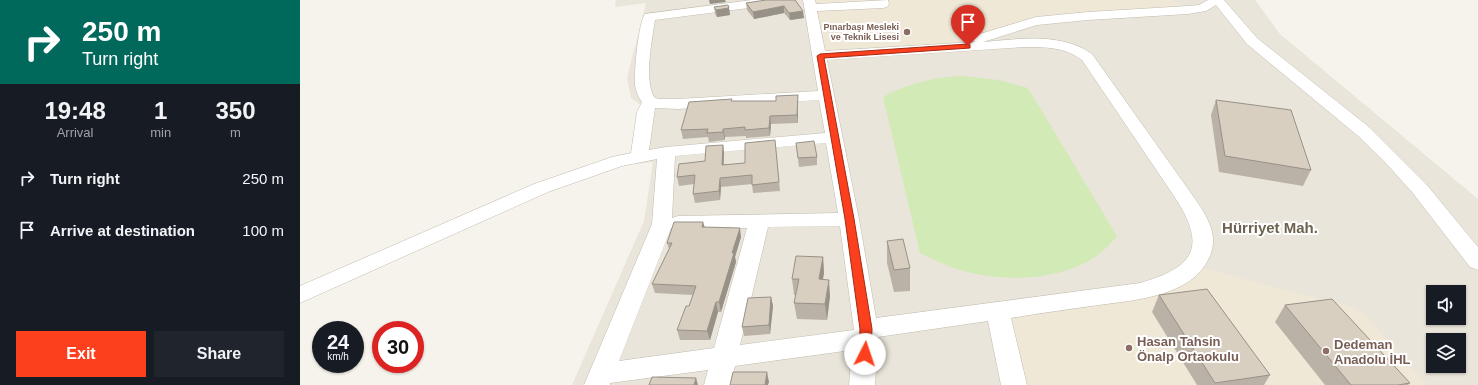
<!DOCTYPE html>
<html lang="en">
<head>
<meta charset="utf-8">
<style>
	:root { --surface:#171b24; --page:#20242c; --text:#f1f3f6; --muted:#9ea1a6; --accent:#fc3f1d }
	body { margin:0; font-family:Arial,sans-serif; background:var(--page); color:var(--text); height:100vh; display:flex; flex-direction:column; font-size:15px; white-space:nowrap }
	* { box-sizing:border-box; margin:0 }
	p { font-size:13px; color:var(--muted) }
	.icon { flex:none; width:22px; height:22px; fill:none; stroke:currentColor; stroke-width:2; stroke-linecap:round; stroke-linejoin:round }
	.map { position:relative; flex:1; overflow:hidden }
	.sheet { display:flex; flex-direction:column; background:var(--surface); width:300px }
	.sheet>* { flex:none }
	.guide { background:#00695c; color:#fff; overflow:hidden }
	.fabs { position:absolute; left:1126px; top:285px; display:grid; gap:8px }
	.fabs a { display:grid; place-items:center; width:40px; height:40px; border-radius:0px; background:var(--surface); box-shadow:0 1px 3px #0004; font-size:20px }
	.speed { position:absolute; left:12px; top:321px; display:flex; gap:8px; font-size:20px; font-weight:700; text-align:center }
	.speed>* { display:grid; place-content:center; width:52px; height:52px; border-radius:50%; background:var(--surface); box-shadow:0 1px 3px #0004; line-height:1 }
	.speed small { font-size:10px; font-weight:400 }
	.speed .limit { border:6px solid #d22; background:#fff; color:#111 }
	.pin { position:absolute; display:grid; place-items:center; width:34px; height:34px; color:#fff; margin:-41px -17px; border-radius:50% 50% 50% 0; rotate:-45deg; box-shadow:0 0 4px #0007 }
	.pin .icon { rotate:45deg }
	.me { position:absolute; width:44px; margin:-22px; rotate:4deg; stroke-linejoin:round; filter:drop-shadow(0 0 3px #0008) }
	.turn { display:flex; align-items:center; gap:14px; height:84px; padding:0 16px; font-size:18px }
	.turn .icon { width:52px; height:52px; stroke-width:2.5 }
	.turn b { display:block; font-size:28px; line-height:34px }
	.eta { display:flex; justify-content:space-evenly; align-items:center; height:68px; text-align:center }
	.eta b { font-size:24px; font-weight:700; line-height:28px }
	.action { display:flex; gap:8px; margin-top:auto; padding:8px 16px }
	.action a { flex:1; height:46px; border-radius:0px; background:var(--accent); color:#fff; font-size:16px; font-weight:700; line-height:46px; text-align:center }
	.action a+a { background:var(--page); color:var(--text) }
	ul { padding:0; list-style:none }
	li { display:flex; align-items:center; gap:12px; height:52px; padding:0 16px }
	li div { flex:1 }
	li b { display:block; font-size:15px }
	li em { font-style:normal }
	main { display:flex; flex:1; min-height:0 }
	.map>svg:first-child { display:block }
	.residential { fill:#eae5da; fill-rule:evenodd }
	.education { fill:#efe8d6 }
	.green { fill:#d2eab5 }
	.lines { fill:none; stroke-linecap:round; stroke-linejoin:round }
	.minor-casing { stroke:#c2bbae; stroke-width:1 }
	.minor { fill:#fff; fill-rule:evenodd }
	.wall { fill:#bab2a6 }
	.shaded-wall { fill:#979187 }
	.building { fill:#d8cfc1; stroke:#979187 }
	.route { fill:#fc3f1d; stroke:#a42913 }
	.education-dot { fill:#8d6e63; stroke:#fff; stroke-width:1.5 }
	.labels { text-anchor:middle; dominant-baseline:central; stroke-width:4; stroke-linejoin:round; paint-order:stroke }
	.far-education-label { font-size:9px; font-weight:bold; fill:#785e54; stroke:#fff; text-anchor:end }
	.near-education-label { font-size:13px; font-weight:bold; fill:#785e54; stroke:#fff; text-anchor:start }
	.district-label { font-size:15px; font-weight:bold; fill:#6e6250; stroke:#fff }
</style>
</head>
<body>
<main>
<section class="sheet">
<div class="guide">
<div class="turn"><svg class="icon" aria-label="right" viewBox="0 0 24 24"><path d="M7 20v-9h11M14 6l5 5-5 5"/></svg><div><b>250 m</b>Turn right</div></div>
</div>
<div class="eta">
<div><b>19:48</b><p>Arrival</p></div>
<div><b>1</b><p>min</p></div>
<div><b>350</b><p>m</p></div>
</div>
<ul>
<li><svg class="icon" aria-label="right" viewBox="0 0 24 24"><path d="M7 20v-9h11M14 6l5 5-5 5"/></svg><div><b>Turn right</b></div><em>250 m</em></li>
<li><svg class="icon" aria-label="arrive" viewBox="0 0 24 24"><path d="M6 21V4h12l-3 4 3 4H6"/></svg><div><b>Arrive at destination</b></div><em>100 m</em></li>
</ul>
<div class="action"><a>Exit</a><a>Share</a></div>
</section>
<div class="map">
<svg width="1178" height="385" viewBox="0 0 1178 385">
	<rect width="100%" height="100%" fill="#f6f3ec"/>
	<!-- residential -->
	<path class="residential" d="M316,0H955L980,34L1178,199V385H272L344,221L353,162L337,164L345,108L331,98L327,78L346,3L315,7ZM1133,292H1159V318H1133ZM1133,340H1159V366H1133Z"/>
	<!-- education -->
	<g class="education">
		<polygon points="509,0 873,0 888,10 788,16 712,28 654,47 520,56"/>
		<polygon points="894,266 1055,308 1066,316 1127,385 714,385 698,311 840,291"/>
	</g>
	<!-- green -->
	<path class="green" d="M663,76L699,80L728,88L817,236C810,244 804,251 795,257C757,282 702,282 660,270C646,266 633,259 620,253L583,97C609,83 634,77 663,76Z"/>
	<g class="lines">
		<defs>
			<path id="minor" d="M452,0H485L483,3L479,4L355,20C352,40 344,79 354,97L358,99H378L518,91L503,0H515L516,4L588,0L589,4L587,7L583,8L517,11L525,51L675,42L671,39L673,36L736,17L788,12L888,6L899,5L908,0H924L957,38L1069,127L1126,184L1178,247V270L1170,267L1112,192L1083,160L1057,135L947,44L916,5L906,11L888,14L788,20L737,25L683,42C719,39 761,32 792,54L893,196C900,206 907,216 911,228C914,238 914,248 909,258C892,296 836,300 799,305C770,309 741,313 711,318L727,385H701L688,321L578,337L575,385H549L552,350L435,366L430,385H404L408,370L310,383V385H284L352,224L357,159L322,166L248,192L0,303V286L234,184L312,157L331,153L337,112L342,102C338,97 336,91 335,85C334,73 338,24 345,14ZM725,47C746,47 765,47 782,60L874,196C907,246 896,267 840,283L576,318L559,219L527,60ZM519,100L525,133L366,147L349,150L355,108L378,109ZM526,143L538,213L378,216L372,218L375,156ZM540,226L554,330L440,345L468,227ZM371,228L378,230L447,228L414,348L319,361Z"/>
		</defs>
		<!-- minor casing -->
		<use href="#minor" class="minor-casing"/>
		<!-- minor -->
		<use href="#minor" class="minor"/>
	</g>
	<!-- wall -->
	<g class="wall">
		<polygon points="495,0 504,18 490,20 484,13 454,19 447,10 446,3"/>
		<polygon points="414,7 429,8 430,15 417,17 415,14"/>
		<polygon points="498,95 498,123 471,124 470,136 446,138 446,136 425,137 425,140 409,142 408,137 383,139 381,130 432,101 476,101"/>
		<polygon points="916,100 1011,170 1003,186 919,172 911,115"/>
		<polygon points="496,143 517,157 517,165 499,167"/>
		<polygon points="423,145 424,153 424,165 445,163 476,149 480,191 453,193 452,184 421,187 420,200 395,203 393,194 394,184 379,186 377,177 405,161"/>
		<polygon points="405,227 441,237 435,257 436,262 421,312 418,312 410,340 380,340 377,330 389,306 393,295 355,293 352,284 369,249 367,243"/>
		<polygon points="587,241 610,268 610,291 594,292 587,263"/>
		<polygon points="523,257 524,273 523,279 530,296 527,320 497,319 494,303 496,295 494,295 492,279"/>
		<polygon points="859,295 970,375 964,385 897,385 852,312"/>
		<polygon points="471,297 473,306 470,334 444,336 442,327"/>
		<polygon points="985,305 1110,383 1108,385 1025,385 975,322"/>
	</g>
	<!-- shaded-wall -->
	<g class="shaded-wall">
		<polygon points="409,0 425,0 426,2 410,4"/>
		<polygon points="484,6 484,13 454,19 453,12"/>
		<polygon points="429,8 430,15 417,17 416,10"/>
		<polygon points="503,11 504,18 490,20 489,13"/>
		<polygon points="498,95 498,123 497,115"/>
		<polygon points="470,116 471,124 470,136 469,128"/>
		<polygon points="423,129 425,137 425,140 423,132"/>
		<polygon points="423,145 424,153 423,174 422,165"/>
		<polygon points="420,178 421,187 420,200 419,191"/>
		<polygon points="403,222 406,231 402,227"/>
		<polygon points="440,228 441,237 435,257 436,262 421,312 419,302 432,253"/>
		<polygon points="523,257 524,273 520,296 519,279"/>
		<polygon points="529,280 530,296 527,320 525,304"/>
		<polygon points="471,297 473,306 470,334 469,325"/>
		<polygon points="416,302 418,312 410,340 407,331"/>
		<polygon points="467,372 469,382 468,385 465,385"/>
		<polygon points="396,378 398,385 394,385"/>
	</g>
	<!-- building -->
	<g class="building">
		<polygon points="466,0 495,0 503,11 489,13 484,6 453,12 446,3"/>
		<polygon points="428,5 429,8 416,10 414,7"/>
		<polygon points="498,95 497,115 470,116 469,128 445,130 445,127 423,129 423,132 407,133 408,129 381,130 389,102 432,99 431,101 476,101 476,96"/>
		<polygon points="916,100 991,110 1011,170 925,156"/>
		<polygon points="475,140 479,182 452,185 452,175 420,178 419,191 393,194 395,175 377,177 379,164 405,161 406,146 423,145 422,165 445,163 445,143"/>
		<polygon points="514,141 517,157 498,158 496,143"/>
		<polygon points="374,222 403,222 402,227 440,228 432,253 434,253 419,302 416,302 407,331 377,330 386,306 389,306 396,286 352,284 372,243 367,243"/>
		<polygon points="603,239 610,268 594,270 587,241"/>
		<polygon points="496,256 523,257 519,279 529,280 525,304 494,303 499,279 492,279"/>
		<polygon points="907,289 970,375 915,383 859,295"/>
		<polygon points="471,297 469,325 442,327 448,298"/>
		<polygon points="1032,299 1110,383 1098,385 1051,385 985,305"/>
		<polygon points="433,372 467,372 465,385 430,385"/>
		<polygon points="352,377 396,378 394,385 349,385"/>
	</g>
	<!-- route -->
	<polygon class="route" points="668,44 670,45 670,48 524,58 554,219 572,329 571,354 569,357 565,359 561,357 559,354 560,329 545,219 517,56 520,54"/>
	<!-- markers -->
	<g class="education-dot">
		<circle cx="607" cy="32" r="4"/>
		<circle cx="829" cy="348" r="4"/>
		<circle cx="1026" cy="351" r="4"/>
	</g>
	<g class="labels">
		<!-- far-education labels -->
		<g class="far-education-label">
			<text x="599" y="27">Pınarbaşı Mesleki<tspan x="599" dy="10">ve Teknik Lisesi</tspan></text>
		</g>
		<!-- near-education labels -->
		<g class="near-education-label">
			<text x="837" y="341">Hasan Tahsin<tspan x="837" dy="15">Önalp Ortaokulu</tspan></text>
			<text x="1034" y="344">Dedeman<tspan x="1034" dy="15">Anadolu İHL</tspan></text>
		</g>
		<!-- district labels -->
		<g class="district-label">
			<text x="970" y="227">Hürriyet Mah.</text>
		</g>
	</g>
</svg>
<div class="fabs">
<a><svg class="icon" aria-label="sound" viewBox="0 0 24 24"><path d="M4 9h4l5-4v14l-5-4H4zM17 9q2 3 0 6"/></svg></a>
<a><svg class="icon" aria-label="layers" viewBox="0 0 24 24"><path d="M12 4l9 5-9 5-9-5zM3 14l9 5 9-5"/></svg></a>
</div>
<div class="speed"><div>24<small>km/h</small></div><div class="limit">30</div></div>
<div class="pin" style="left:668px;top:46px;background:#d93025"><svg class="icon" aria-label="arrive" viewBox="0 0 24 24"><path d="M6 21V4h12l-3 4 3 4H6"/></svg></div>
<svg class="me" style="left:565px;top:354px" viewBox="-20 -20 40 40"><circle r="19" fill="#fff"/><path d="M0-13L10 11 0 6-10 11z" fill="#fc3f1d"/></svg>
</div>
</main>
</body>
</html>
